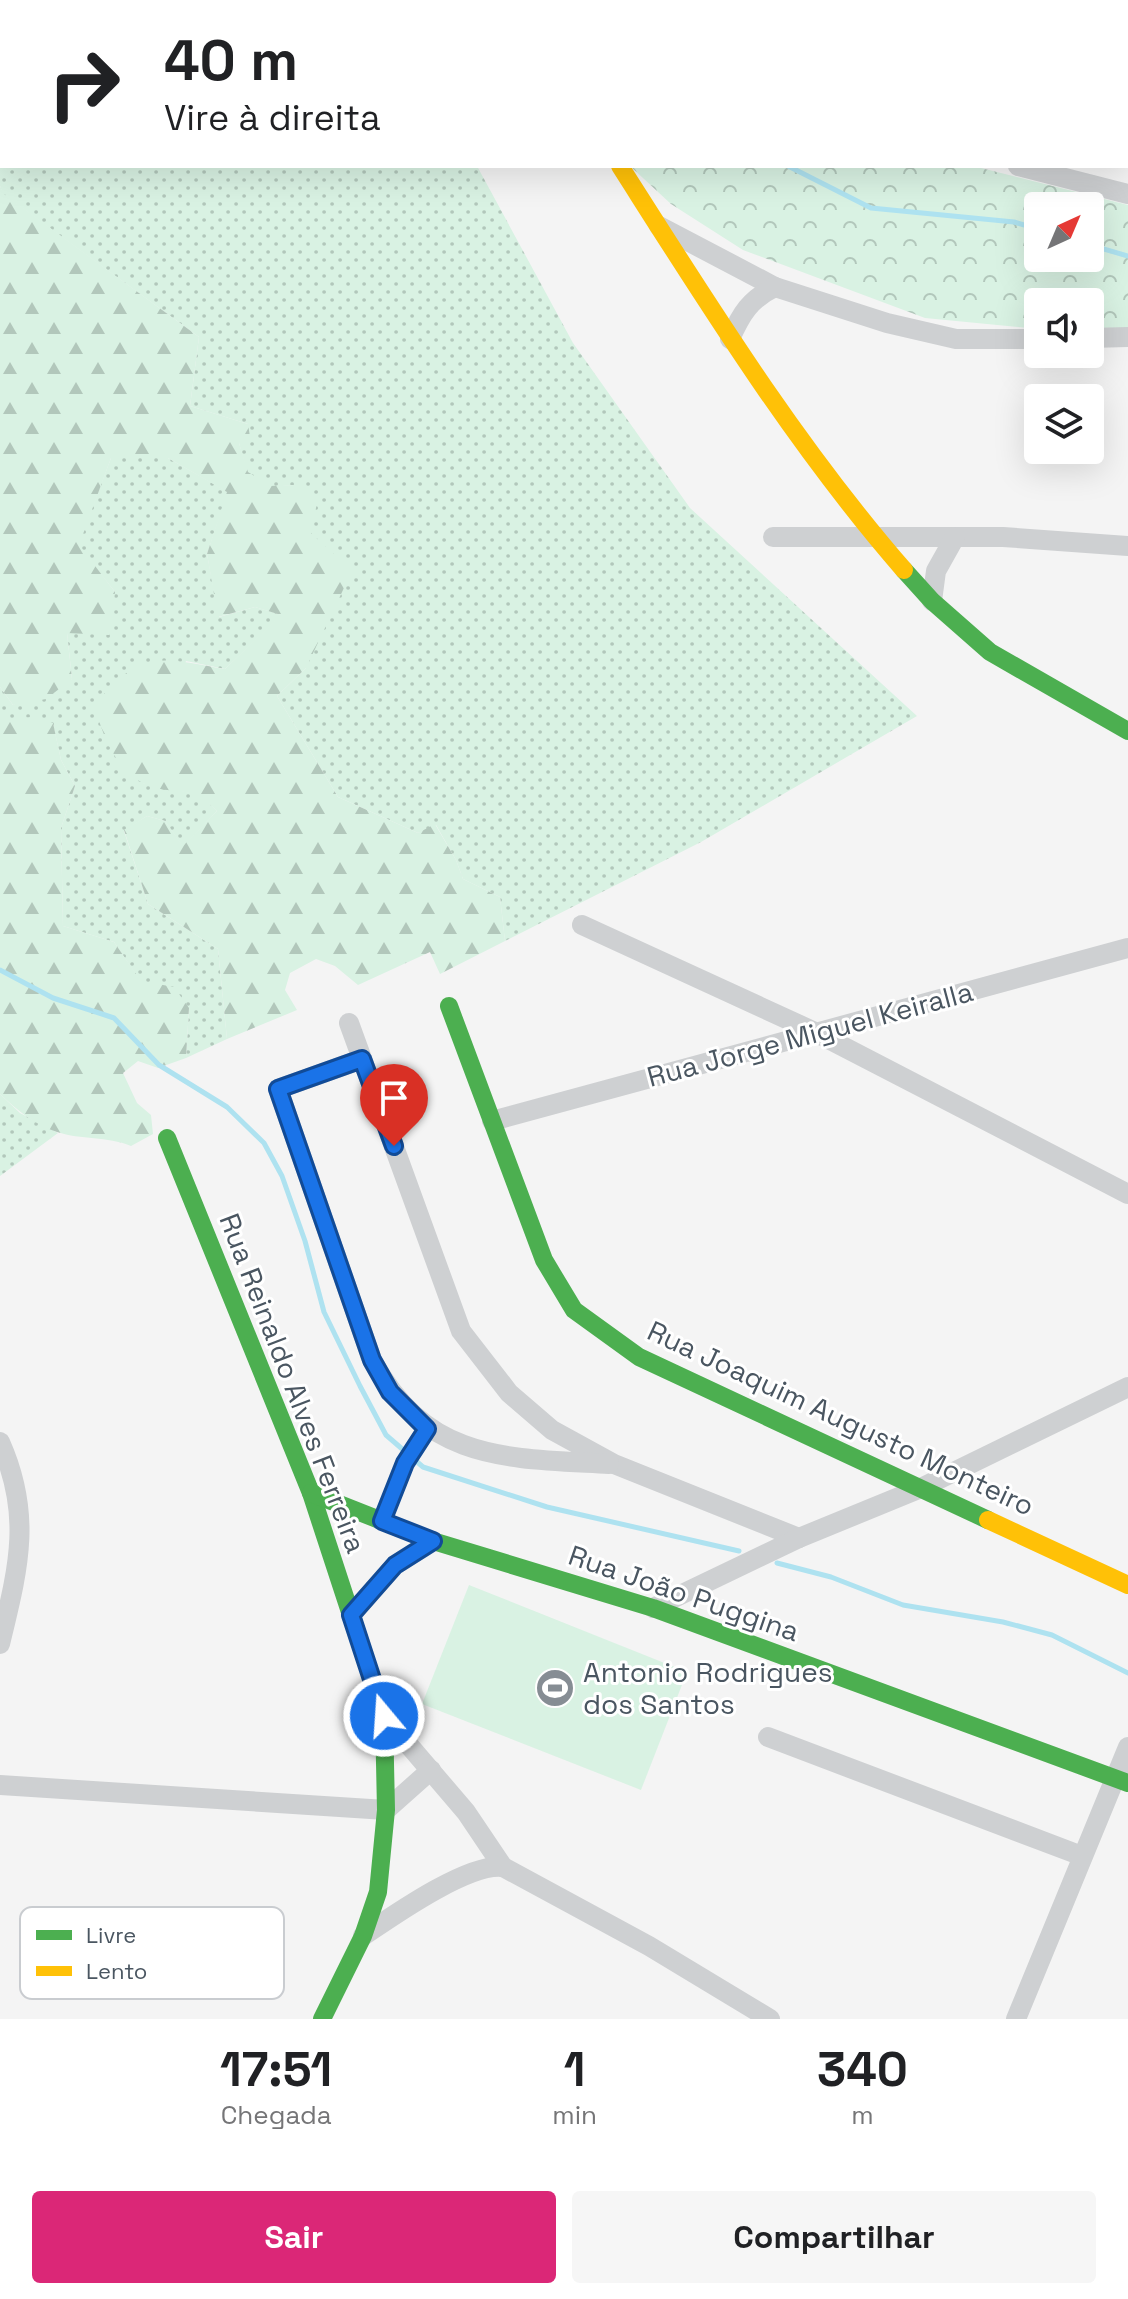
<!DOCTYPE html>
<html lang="pt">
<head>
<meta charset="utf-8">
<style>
	:root { --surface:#fff; --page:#f6f6f6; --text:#202124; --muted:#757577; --accent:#db2777 }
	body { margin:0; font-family:"Space Grotesk",sans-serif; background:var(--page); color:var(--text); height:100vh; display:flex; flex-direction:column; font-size:30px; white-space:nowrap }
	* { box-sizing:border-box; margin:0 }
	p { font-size:26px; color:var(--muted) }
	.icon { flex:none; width:44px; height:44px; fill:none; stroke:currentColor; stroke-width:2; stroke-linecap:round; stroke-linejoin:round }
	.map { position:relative; height:2019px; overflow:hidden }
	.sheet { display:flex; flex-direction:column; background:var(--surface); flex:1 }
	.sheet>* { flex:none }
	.guide { position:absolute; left:0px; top:0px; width:1128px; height:168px; box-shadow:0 8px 32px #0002; background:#fff; color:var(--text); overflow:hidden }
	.needle { width:52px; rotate:44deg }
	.fabs { position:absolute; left:1024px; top:192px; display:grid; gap:16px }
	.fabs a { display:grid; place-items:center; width:80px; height:80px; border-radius:8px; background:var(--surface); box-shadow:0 8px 32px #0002; font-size:40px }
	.pin { position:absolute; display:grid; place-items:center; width:68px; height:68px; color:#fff; margin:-82px -34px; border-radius:50% 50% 50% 0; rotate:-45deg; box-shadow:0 0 8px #0007 }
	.pin .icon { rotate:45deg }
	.me { position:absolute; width:88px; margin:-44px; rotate:342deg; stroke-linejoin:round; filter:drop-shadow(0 0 6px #0008) }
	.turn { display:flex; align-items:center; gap:28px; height:168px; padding:0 32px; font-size:36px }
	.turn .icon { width:104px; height:104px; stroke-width:2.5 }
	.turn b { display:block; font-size:56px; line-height:68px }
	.eta { display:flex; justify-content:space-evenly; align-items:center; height:136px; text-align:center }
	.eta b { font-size:48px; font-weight:800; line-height:56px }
	.primary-button { display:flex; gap:16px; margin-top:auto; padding:16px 32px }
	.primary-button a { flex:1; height:92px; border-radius:8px; background:var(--accent); color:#fff; font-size:32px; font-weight:800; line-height:92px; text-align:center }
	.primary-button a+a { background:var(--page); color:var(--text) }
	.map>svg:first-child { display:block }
	.grass { fill:url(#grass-dots) }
	.forest { fill:url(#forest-firs) }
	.park { fill:url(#park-crowns); fill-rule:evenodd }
	.pitch { fill:#d9f2e3 }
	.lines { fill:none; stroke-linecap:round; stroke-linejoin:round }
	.stream { stroke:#aee2f0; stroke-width:5 }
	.lane { stroke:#ced0d2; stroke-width:10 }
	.street { stroke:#ced0d2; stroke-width:20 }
	.fast { stroke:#4caf50; stroke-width:18 }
	.slow { stroke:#ffc107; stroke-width:18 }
	.route-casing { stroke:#114b97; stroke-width:20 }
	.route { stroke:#1a73e8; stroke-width:14 }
	.labels { text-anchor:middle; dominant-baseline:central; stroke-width:6; stroke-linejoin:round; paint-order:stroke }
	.street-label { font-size:28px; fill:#4a5661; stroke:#fff }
	.poi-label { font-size:28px; fill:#4a5661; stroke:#fff; text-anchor:start }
	.key { fill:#fff; stroke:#c9ccd0; stroke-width:2 }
	.key-label { font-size:22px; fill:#4a5661 }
</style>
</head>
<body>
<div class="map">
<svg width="1128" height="2019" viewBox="0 0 1128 2019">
	<defs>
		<pattern id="grass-dots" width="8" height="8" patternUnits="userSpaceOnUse" patternTransform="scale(2)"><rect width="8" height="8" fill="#d9f2e3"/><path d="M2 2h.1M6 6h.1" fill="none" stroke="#b2c7bb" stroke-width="1.8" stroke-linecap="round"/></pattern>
		<pattern id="forest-firs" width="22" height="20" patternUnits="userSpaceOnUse" patternTransform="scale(2)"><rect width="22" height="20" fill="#d9f2e3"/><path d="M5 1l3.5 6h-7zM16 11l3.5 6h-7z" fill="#b2c7bb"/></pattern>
		<pattern id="park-crowns" width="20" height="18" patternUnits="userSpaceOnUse" patternTransform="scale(2)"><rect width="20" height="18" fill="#d9f2e3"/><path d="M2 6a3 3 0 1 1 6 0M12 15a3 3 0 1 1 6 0" fill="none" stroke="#b2c7bb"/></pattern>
	</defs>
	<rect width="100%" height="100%" fill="#f4f4f4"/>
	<!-- grass -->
	<g class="grass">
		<polygon points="0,0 387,0 2,2 2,166 477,166 573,343 690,508 917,716 701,842 505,941 500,897 463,879 456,860 436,825 418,833 338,797 277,696 306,668 311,533 294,485 270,487 247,472 239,443 248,424 190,406 199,337 3,194 0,186"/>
		<polygon points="111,458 168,458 228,492 207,554 219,617 255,607 282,615 225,669 186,661 143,783 201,795 217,811 183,847 165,821 147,816 124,831 148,904 218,949 227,1039 186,1058 189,1008 141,982 114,942 63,926 61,828 75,786 61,760 53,724 0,719 0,687 13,705 72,679 67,633 115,592 78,545"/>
		<polygon points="0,1094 20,1113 58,1133 0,1176"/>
	</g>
	<!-- forest -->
	<g class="forest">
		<path d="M0,186L4,194L199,337L190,406L248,424L250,437L239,443L248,472L270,486L294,485L318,498L311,533L352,571L306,668L277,696L338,797L418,833L435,824L456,860L463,879L500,897L505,941L440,974L430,952L358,985L335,966L316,959L290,973L285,990L297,1010L227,1039L218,949L148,904L124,830L147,816L165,821L183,846L217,811C189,781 172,798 143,783C114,768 103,734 94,706C140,649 157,657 225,669L281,615L255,607L218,617L207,554L227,492L168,458H111L79,545L115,592L109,635L67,633L72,679L46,699L13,705L0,687Z"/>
		<path d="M35,717L53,723L61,760L75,786L61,828L63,926L114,942L141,981L174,987L189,1008L186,1058L158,1068L138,1061L123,1073L137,1103L151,1115L153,1134L131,1146C107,1136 81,1140 57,1132C35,1125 17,1110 0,1094V719Z"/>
	</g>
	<!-- park -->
	<path class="park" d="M630,166H973L1128,205V328L1090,329V302H1038V329L925,318L743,250L671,204ZM1038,206H1090V258H1038Z"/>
	<!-- pitch -->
	<polygon class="pitch" points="469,1585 687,1672 641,1790 422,1704"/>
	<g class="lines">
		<!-- stream -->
		<g class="stream">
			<polyline points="788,166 871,208 1014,222 1038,229"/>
			<polyline points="1090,245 1128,256"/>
			<polyline points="0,970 53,998 114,1018 159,1065 227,1107 264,1143 282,1176 305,1241 324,1312 360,1386 386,1435 423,1467 547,1507 739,1551"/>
			<polyline points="777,1563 831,1577 903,1605 1003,1622 1052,1635 1128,1673"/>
		</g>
		<!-- lane -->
		<polyline class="lane" points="382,1519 405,1463 427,1429"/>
		<!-- street -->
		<g class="street">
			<polyline points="675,0 677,2"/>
			<polyline points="643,2 645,0"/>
			<polyline points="1018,166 1128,194"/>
			<polyline points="659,226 775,287 887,323 956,339 1038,339"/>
			<polyline points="1090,338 1128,337"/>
			<path d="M730,339C741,314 750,299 775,287"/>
			<polyline points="773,537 1003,537 1128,546"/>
			<polyline points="932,601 936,571 955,537"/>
			<polyline points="582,925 815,1032 1128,1194"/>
			<polyline points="349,1023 461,1331 509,1393 552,1430 614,1464 799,1538"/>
			<path d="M362,1059L278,1089L372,1360C427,1462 506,1458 609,1464"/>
			<polyline points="492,1121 1128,948"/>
			<path d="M0,1442C33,1516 18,1569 0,1644"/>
			<polyline points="653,1608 799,1538 921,1488 1128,1387"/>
			<polyline points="351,1615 395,1565 433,1541"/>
			<polyline points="384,1716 466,1812 503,1867 649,1946 770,2019"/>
			<polyline points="768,1737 1082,1856"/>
			<polyline points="0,1785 386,1810 431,1770"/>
			<path d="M363,1936C394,1915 468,1863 503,1867"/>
			<polyline points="1016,2019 1128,1747"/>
		</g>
		<!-- fast -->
		<g class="fast">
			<polyline points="904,570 932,601 990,652 1128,731"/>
			<polyline points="449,1006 544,1260 574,1310 639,1357 988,1520"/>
			<polyline points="167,1138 311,1493 384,1716 386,1810 378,1892 363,1936 322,2019"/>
			<polyline points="311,1493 433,1541 653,1608 1128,1783"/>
		</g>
		<!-- slow -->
		<g class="slow">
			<path d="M620,166C708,304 796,446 904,570"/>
			<polyline points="988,1520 1128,1585"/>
		</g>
	</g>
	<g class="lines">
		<defs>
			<polyline id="route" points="384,1716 351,1615 395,1565 433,1541 382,1521 405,1463 427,1429 390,1392 372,1360 278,1089 362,1059 394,1146"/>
		</defs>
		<!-- route casing -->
		<use href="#route" class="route-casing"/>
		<!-- route -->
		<use href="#route" class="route"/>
	</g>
	<!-- icons -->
	<defs>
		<symbol id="stadium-disc" viewBox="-11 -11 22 22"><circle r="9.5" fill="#868d94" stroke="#fff"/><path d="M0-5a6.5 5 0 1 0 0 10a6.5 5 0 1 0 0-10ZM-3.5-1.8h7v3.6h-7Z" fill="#fff"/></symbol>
	</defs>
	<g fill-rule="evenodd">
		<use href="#stadium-disc" x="533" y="1666" width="44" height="44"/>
	</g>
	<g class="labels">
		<!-- street labels -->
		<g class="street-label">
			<text transform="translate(810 1034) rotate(-15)">Rua Jorge Miguel Keiralla</text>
			<text transform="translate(293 1383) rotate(69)">Rua Reinaldo Alves Ferreira</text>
			<text transform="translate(841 1418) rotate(25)">Rua Joaquim Augusto Monteiro</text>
			<text transform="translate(684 1593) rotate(19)">Rua João Puggina</text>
		</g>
		<!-- poi labels -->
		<g class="poi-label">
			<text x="583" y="1672">Antonio Rodrigues<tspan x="583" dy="32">dos Santos</tspan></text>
		</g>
	</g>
	<!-- legend -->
	<rect x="20" y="1907" width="264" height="92" rx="12" class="key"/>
	<rect x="36" y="1930" width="36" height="10" fill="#4caf50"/>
	<rect x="36" y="1966" width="36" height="10" fill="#ffc107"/>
	<g class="key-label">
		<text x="86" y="1943">Livre</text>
		<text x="86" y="1979">Lento</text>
	</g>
</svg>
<div class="fabs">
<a><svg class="needle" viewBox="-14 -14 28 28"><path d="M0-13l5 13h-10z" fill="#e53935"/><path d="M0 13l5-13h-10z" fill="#757577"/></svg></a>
<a><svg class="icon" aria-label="sound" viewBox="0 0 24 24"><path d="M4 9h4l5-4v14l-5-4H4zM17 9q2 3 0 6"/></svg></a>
<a><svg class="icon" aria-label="layers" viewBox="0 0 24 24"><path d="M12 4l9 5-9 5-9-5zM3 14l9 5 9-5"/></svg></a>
</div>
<div class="pin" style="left:394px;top:1146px;background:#d93025"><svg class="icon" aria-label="arrive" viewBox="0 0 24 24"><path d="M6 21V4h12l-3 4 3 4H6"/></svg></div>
<svg class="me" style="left:384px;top:1716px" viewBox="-20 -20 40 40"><circle r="17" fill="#1a73e8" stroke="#fff" stroke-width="3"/><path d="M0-11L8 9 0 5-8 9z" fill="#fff"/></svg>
<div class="guide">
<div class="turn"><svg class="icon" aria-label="right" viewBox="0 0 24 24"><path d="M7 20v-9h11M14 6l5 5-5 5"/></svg><div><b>40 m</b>Vire à direita</div></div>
</div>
</div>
<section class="sheet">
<div class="eta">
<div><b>17:51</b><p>Chegada</p></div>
<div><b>1</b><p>min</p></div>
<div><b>340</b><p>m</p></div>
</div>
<div class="primary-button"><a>Sair</a><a>Compartilhar</a></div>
</section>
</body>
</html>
